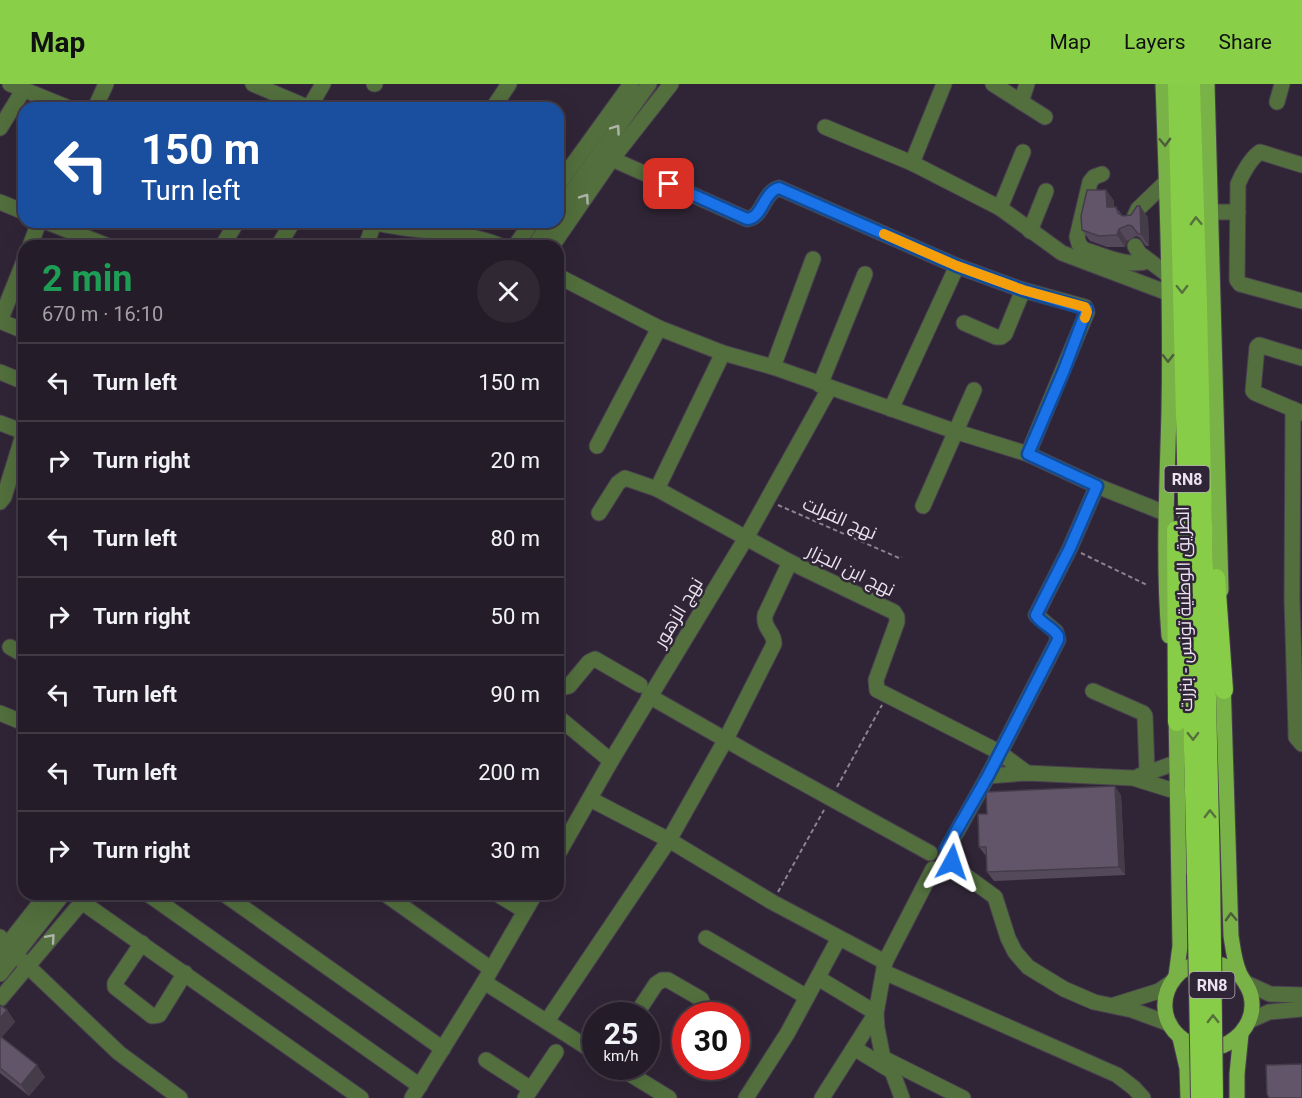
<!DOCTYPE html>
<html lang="en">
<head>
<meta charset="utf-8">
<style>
	:root { --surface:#241c28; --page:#302934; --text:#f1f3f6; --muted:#a3a1a8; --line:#413a45; --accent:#89cf48 }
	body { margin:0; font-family:Roboto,Cairo,sans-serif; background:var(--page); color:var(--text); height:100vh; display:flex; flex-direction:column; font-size:22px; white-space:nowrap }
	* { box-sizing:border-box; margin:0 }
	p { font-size:20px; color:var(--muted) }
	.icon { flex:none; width:33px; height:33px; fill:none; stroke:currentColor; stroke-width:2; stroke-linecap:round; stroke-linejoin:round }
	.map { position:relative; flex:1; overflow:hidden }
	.side { position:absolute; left:18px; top:156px; width:546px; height:660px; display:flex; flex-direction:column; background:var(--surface); border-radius:18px; box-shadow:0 6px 24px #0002,0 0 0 2px var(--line) }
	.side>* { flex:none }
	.guide { position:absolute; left:18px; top:18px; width:546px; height:126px; border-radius:18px; box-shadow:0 6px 24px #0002,0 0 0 2px var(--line); background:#1a4fa0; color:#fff; overflow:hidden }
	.speed { position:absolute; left:582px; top:918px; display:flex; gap:12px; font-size:30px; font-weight:700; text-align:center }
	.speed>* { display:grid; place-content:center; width:78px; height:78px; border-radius:50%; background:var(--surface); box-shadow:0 6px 24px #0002,0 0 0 2px var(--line); line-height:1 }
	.speed small { font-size:15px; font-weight:400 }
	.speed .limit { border:9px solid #d22; background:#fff; color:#111 }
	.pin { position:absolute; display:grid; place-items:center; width:51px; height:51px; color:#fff; margin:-26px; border-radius:12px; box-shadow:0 3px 9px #0006 }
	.me { position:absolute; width:66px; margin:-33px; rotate:5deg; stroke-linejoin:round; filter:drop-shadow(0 0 4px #0008) }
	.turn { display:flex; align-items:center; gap:21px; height:126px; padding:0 24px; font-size:27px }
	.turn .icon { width:78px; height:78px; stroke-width:2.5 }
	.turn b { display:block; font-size:42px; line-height:51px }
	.round { display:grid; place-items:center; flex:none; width:63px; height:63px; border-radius:32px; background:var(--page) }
	.head { display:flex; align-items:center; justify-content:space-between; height:102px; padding:0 24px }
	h1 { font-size:36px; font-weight:700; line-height:45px; color:#1e9e55 }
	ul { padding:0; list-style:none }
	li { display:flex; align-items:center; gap:18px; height:78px; padding:0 24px; border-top:2px solid var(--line) }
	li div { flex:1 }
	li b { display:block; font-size:22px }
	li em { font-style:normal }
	header { display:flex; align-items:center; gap:36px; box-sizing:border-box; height:84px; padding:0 30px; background:var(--accent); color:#111 }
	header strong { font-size:28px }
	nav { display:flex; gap:33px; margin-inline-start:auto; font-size:21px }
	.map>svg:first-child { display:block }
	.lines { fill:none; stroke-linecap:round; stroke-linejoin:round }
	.minor-casing { stroke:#4a4050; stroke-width:17 }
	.major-casing { stroke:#4a4050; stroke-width:17 }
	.highway-casing { stroke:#4a4050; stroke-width:20 }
	.path { stroke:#8c8291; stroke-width:2; stroke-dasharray:4.5 3; stroke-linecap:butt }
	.minor { stroke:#526f3d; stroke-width:15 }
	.major { stroke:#79b246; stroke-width:15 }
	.highway { stroke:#87cd47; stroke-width:18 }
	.highway-bridge-casing { stroke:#4a4050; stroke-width:20; stroke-linecap:butt }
	.highway-bridge { stroke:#87cd47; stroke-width:18 }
	.wall { fill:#54495a }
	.shaded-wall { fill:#453c4a }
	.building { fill:#625569; stroke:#453c4a; stroke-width:1.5 }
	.oneway { stroke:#adb5a8 }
	.oneway2 { stroke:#4d5d3c }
	.oneway3 { stroke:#57713e }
	.route-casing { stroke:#114b97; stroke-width:15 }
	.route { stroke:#1a73e8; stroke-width:10 }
	.slow { stroke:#f59e0b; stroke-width:10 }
	.labels { text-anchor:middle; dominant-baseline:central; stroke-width:5; stroke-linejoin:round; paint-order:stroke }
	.shield { fill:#302536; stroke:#b2aab8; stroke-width:1.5 }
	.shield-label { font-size:16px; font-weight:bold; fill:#eae3ef }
	.street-label { font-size:18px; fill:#eae3ef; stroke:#302536 }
</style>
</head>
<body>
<header>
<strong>Map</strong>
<nav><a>Map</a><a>Layers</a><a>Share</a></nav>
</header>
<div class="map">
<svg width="1302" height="1014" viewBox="0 0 1302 1014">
	<rect width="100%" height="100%" fill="#302536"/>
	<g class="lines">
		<defs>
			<g id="minor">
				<polyline points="10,0 69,24"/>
				<polyline points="253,0 309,24"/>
				<polyline points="374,0 375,0"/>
				<polyline points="993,0 1045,33"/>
				<polyline points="1021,18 1027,0"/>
				<polyline points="1277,18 1282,0"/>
				<polyline points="95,24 106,0"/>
				<polyline points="309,24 323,0"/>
				<polyline points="493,24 509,0"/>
				<polyline points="825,43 912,79 1000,124 1062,169 1168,209"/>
				<polyline points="0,44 24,5"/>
				<path d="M612,75L747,135C763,134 763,108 779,104L957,182L1023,206L1085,223L1087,228L1028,370"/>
				<polyline points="912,79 944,0"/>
				<path d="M1302,81L1260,68C1251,74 1242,90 1238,100L1237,196L1240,200L1302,217"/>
				<path d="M1102,90L1094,93L1090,98L1077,153L1079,160L1083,165C1104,172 1128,184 1149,177"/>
				<polyline points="558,101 631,0"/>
				<polyline points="0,118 24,128"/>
				<polyline points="1000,124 1023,68"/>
				<polyline points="558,127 649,0"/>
				<polyline points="1210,128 1238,128"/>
				<polyline points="1134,134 1138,125 1166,98"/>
				<polyline points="47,138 108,162"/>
				<path d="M372,138C414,149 461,145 501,162"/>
				<polyline points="1030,147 1046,107"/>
				<polyline points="224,159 237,138"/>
				<polyline points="30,162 39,138"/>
				<polyline points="278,162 293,138"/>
				<polyline points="366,162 374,139"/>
				<polyline points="515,162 532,138"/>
				<polyline points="534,162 551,138"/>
				<polyline points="552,162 612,75 671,0"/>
				<polyline points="1135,162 1139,169 1168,191"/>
				<polyline points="558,192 659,244 723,269 773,283 954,347 1028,370 1097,402 1165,429"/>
				<polyline points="0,237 24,177"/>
				<polyline points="0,237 24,247"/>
				<polyline points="964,239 996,253 1001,253 1005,250 1023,206"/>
				<polyline points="1302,274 1259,261 1257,263 1253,307 1255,309 1302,329"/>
				<polyline points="773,283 813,175"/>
				<polyline points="0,288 24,298"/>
				<polyline points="820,301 865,190"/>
				<polyline points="891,325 957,182"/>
				<polyline points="1293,325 1292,516 1296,648 1296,653 1302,660"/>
				<polyline points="0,339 24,348"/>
				<polyline points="597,362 659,244"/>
				<polyline points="657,405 723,269"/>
				<polyline points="0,418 4,413 24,348"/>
				<polyline points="923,422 974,306"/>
				<polyline points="599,429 618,399 625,394 657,405 790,478 894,528 897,533 897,538 876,596 877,606 999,668 1027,689"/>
				<polyline points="10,563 24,571"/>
				<polyline points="558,600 565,603 569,602 589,578 595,575 640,601"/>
				<polyline points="1093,607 1143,629 1145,632 1147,688"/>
				<polyline points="649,612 756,673 930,769"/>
				<polyline points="0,629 24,639"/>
				<polyline points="558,633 611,677"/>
				<polyline points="988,692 1027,689 1133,694 1178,708"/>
				<polyline points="1139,692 1178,678"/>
				<polyline points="590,715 669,756 772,818 885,878 933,785"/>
				<polyline points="947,765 988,692 1058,556 1056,548 1036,531 1070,464 1097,402"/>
				<polyline points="558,770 611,677 746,454 829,305"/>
				<polyline points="951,781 995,813 1008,854 1015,868 1028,883 1064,905 1094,918 1132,926 1170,940"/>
				<polyline points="148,810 420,1002"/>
				<polyline points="224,810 443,965"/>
				<polyline points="385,810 491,885"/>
				<polyline points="497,810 525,827"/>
				<polyline points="82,818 361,1014"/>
				<polyline points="0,853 15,870 119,969 180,1014"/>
				<polyline points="706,854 807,913"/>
				<polyline points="142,859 115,899 115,903 152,932 159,931 185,889"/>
				<polyline points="0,870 47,810"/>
				<polyline points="885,879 876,929 877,944 883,974 892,987 902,1014"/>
				<polyline points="884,888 1117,991 1134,1004 1143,1014"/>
				<polyline points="0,890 63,810"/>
				<polyline points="818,894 876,929 822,1014"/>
				<polyline points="484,898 596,969"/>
				<polyline points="1246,899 1270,910 1302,911"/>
				<polyline points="0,915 87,812"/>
				<polyline points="1114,921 1159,907 1172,898"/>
				<polyline points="635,932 656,900 662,896 668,896 701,915 704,923 699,932"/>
				<path d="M547,937L669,756L726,655L774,560C775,548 763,546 765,531L790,478"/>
				<polyline points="1249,937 1269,928 1302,925"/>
				<polyline points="854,964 890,986"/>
				<polyline points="885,975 963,1014"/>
				<polyline points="486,976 531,1005"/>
				<polyline points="617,982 669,1014"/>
				<polyline points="412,1014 484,898 535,810"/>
				<polyline points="525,1014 556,968"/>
				<polyline points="746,1014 787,950 839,854"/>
			</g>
			<g id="major">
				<path d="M1163,0C1167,109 1171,219 1169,328C1167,403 1163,477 1169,552"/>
				<polyline points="1207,0 1221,506"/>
				<path d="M1223,596L1231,852C1233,864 1234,876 1239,888C1242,896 1249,902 1251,912C1256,934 1242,954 1222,962C1207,967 1190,962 1179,952C1141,918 1186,852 1239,890"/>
				<polyline points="1176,626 1180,862 1176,892"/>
				<polyline points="1180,954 1187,984 1188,1014"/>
				<polyline points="1237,1014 1237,990 1241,950"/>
			</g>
			<g id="highway">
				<polyline points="1177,0 1196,790"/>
				<polyline points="1191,0 1198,222 1211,789"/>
				<polyline points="1176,446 1177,638"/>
				<polyline points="1216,494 1224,606"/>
			</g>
		</defs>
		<!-- minor casing -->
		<use href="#minor" class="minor-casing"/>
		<!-- major casing -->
		<use href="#major" class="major-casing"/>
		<!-- highway casing -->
		<use href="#highway" class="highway-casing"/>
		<!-- path -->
		<g class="path">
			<polyline points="778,421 899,474 902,473"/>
			<polyline points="1081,469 1147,501"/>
			<polyline points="837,703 882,621"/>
			<polyline points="778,808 824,726"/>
		</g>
		<!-- minor -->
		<use href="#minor" class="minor"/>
		<!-- major -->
		<use href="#major" class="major"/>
		<!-- highway -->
		<use href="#highway" class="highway"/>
		<defs>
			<g id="highway-bridge">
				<polyline points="1211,789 1214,1014"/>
				<polyline points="1196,790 1200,1014"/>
			</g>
		</defs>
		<!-- highway-bridge casing -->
		<use href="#highway-bridge" class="highway-bridge-casing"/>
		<!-- highway-bridge -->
		<use href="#highway-bridge" class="highway-bridge"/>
	</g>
	<!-- wall -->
	<g class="wall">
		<polygon points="1106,106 1114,117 1114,123 1116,123 1123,132 1131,131 1140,122 1148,134 1149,162 1146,162 1140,154 1136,152 1127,157 1125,163 1107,163 1090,157 1082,146"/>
		<polygon points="1121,711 1125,791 994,797 987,788 987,772 986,772 979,763 987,730"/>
		<polygon points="0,921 7,926 15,938 2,953 45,993 29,1012 0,989"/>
	</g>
	<!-- shaded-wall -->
	<g class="shaded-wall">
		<polygon points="1106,106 1114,117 1115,135 1107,123"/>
		<polygon points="1140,122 1148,134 1149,162 1141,150"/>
		<polygon points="1119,145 1127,157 1125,163 1117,151"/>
		<polygon points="1115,702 1121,711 1125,791 1119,783"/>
		<polygon points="7,926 15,938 0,955 0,934"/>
		<polygon points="37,981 45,993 29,1012 21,1001"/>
	</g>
	<!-- building -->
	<g class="building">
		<polygon points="1087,106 1106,106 1107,123 1116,123 1118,129 1123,132 1131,131 1137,122 1140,122 1141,150 1138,150 1132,142 1128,141 1119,145 1117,151 1099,152 1082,146 1081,132"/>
		<polygon points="1115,702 1119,783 987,788 986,763 979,763 978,730 987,730 986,708"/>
		<polygon points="0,921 7,926 0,934"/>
		<polygon points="0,952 37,981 21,1001 0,984"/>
		<polygon points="1302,980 1302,1014 1269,1014 1267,1010 1266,981"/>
	</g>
	<!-- one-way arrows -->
	<defs><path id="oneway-chevron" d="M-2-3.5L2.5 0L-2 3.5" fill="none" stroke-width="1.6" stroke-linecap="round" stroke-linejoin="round" transform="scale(1.5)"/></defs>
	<g class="oneway">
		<use href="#oneway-chevron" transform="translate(616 45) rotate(-55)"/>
		<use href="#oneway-chevron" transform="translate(585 114) rotate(-55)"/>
		<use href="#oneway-chevron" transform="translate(51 854) rotate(-49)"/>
	</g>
	<g class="oneway2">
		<use href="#oneway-chevron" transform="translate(1165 58) rotate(88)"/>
		<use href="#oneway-chevron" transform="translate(1168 274) rotate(90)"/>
		<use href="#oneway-chevron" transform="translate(1231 833) rotate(-92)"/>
	</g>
	<g class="oneway3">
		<use href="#oneway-chevron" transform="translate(1196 137) rotate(-92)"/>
		<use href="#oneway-chevron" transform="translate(1182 205) rotate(89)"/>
		<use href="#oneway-chevron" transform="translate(1193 652) rotate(89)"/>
		<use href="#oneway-chevron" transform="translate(1210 730) rotate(-91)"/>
		<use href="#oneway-chevron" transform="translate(1213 935) rotate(-91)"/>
	</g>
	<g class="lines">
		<defs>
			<path id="route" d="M669,100L747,135C763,134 763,108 779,104L957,182L1023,206L1087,225L1064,286L1028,370L1097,402L1070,464L1036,531C1041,540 1053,543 1058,552V556L988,692L946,765L950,769L952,778"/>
		</defs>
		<!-- route casing -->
		<use href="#route" class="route-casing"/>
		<!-- route -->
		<use href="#route" class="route"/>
		<!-- slow -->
		<polyline class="slow" points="884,150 957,182 1023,206 1085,223 1087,228 1085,234"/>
	</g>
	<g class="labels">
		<!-- shield labels -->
		<g class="shield">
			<rect x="1164.5" y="382" width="45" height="26" rx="4.5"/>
			<rect x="1189.5" y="888" width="45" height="26" rx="4.5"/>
		</g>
		<g class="shield-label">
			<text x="1187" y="395">RN8</text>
			<text x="1212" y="901">RN8</text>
		</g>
		<!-- street labels -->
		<g class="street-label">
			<text transform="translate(840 434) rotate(24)">نهج الفرلت</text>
			<text transform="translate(851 486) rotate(26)">نهج ابن الجزار</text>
			<text transform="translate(1184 525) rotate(-91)">الطريق الوطنية تونس - بنزرت</text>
			<text transform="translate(678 528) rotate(-59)">نهج الزهور</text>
		</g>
	</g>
</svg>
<div class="speed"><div>25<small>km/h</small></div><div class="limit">30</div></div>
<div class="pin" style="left:669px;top:100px;background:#d93025"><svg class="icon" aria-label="arrive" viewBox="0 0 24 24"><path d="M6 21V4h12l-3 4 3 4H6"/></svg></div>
<svg class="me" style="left:952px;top:778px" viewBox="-20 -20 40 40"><path d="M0-17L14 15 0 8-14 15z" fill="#1a73e8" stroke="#fff" stroke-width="4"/></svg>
<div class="guide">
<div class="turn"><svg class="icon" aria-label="left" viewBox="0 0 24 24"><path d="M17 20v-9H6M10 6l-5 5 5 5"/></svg><div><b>150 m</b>Turn left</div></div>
</div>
<section class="side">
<div class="head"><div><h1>2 min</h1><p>670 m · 16:10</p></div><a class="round"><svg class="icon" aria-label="close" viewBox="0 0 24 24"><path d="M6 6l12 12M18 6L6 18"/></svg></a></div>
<ul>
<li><svg class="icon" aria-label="left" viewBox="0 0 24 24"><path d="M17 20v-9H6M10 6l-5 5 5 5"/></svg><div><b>Turn left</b></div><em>150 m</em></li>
<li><svg class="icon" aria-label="right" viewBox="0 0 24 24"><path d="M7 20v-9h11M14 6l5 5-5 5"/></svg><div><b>Turn right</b></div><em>20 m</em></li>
<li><svg class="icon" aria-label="left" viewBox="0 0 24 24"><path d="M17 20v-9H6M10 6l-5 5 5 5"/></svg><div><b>Turn left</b></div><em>80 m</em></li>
<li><svg class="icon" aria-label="right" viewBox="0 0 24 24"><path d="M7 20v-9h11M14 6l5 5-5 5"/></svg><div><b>Turn right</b></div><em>50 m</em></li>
<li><svg class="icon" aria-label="left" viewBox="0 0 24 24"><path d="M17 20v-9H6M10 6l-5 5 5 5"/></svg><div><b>Turn left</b></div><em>90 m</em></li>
<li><svg class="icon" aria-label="left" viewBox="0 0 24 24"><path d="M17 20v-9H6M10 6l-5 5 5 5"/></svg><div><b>Turn left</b></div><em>200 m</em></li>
<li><svg class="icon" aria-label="right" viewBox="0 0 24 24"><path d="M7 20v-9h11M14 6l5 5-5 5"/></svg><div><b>Turn right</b></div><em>30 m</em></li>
</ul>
</section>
</div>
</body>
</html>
